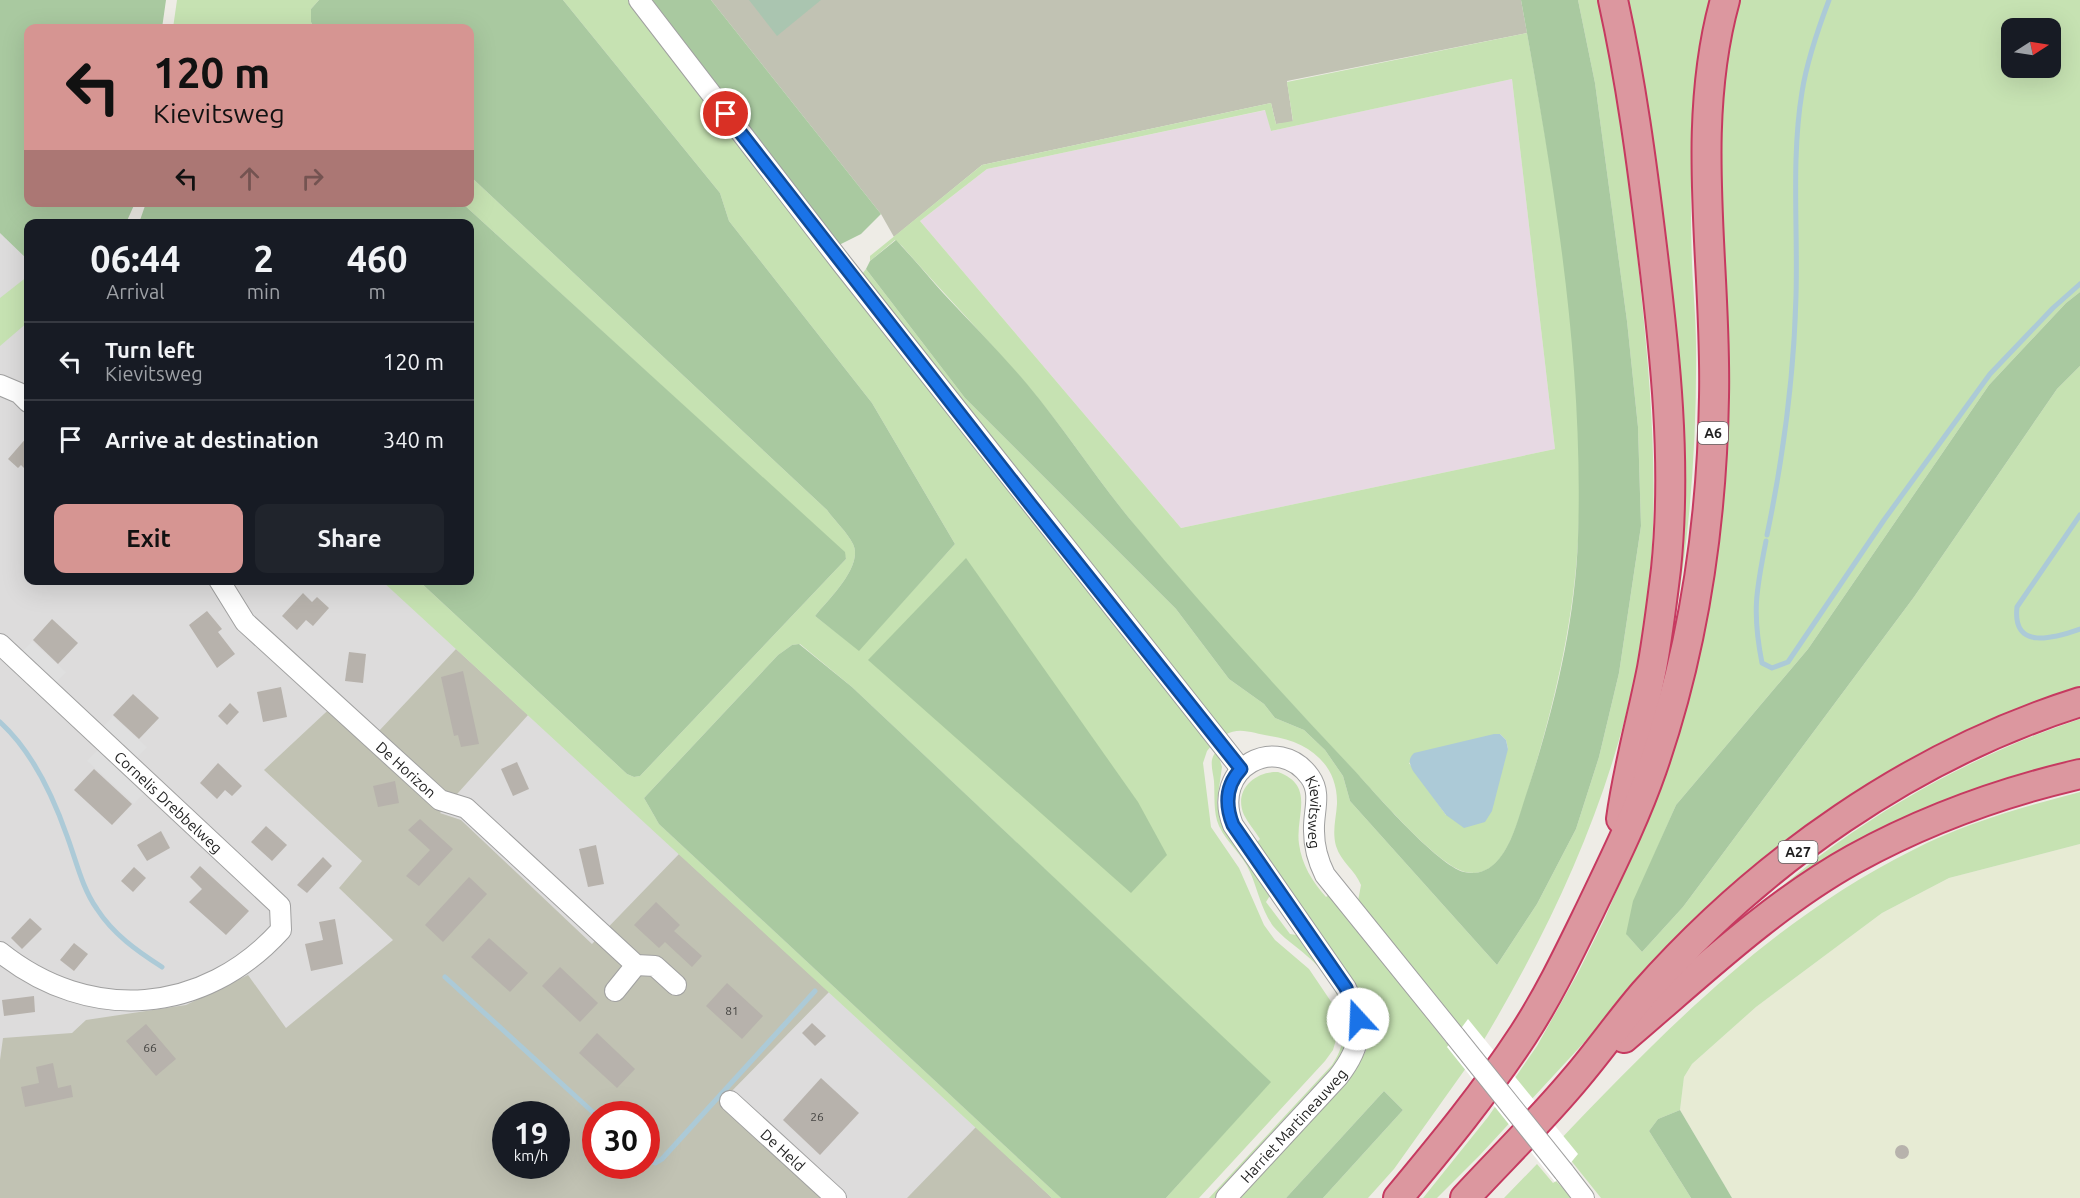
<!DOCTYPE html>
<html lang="en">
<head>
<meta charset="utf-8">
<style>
	:root { --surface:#171b24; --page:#20242c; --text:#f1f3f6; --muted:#9ea1a6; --line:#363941; --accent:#d69592 }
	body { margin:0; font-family:Ubuntu,sans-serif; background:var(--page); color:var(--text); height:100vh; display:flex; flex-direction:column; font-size:22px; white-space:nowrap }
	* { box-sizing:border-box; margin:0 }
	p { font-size:20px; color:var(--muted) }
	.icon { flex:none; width:33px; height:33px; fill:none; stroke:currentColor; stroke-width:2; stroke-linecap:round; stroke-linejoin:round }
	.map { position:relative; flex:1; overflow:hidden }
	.details { position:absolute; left:24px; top:219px; width:450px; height:366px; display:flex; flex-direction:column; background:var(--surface); border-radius:12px; box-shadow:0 6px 24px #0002 }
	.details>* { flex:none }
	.banner { position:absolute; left:24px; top:24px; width:450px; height:183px; border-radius:12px; box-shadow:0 6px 24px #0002; background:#d69592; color:#111; overflow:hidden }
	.needle { width:39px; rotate:78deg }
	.fabs { position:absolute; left:2001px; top:18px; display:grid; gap:12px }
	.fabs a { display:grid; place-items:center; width:60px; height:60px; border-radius:12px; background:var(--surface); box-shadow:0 6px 24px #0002; font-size:30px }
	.speed { position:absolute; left:492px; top:1101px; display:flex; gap:12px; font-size:30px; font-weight:700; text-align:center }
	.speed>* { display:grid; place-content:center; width:78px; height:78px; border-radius:50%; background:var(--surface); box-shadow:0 6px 24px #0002; line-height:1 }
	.speed small { font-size:15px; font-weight:400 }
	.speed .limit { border:9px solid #d22; background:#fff; color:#111 }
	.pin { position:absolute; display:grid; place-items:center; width:51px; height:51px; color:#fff; margin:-26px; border:3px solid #fff; border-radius:50%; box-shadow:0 2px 6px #0007 }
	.me { position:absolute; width:66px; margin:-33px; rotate:340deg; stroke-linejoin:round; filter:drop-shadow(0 0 4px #0008) }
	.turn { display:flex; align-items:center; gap:21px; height:126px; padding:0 30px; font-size:27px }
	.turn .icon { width:78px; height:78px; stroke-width:2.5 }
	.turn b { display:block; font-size:42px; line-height:51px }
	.lanes { display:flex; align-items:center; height:57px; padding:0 30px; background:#0003; justify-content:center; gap:30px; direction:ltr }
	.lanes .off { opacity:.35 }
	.eta { display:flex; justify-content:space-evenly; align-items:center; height:102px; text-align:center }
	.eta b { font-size:36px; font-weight:700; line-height:42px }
	.action { display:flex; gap:12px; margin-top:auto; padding:12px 30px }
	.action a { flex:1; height:69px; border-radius:12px; background:var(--accent); color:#111; font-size:24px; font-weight:700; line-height:69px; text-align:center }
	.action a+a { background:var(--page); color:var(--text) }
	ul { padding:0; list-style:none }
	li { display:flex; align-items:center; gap:18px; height:78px; padding:0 30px; border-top:2px solid var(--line) }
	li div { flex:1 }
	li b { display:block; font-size:22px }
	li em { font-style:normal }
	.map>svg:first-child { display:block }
	.residential { fill:#dddcdc; fill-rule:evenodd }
	.industrial { fill:#e7d9e3 }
	.construction { fill:#c1c2b3; fill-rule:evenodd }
	.farmland { fill:#e7ebd4 }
	.grass { fill:#c6e2b2; fill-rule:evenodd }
	.forest { fill:#a9c9a0 }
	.cemetery { fill:#aac5b0 }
	.parking { fill:#dfdfdf }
	.water { fill:#accad7 }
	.pier { fill:#fff }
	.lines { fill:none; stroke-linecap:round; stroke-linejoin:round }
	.stream { stroke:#accad7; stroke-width:5 }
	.building { fill:#b7b2ac }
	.minor-casing { stroke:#a0a0a0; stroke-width:22 }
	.highway-casing { stroke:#c63a60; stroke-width:32 }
	.minor { stroke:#fff; stroke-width:20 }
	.highway { stroke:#dc979f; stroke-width:28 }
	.minor-bridge-casing { stroke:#a0a0a0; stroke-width:22; stroke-linecap:butt }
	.minor-bridge { stroke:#fff; stroke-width:20 }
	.route-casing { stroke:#114b97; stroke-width:15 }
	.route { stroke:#1a73e8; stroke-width:10 }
	.labels { text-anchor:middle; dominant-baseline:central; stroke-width:5; stroke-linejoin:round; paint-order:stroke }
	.number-label { font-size:12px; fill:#454442 }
	.shield { fill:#fff; stroke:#626262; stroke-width:1.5 }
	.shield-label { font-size:14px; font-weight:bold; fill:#1f1f1f }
	.street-label { font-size:15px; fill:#1f1f1f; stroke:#fff }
</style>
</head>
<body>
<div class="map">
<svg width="2080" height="1198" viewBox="0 0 2080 1198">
	<rect width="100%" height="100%" fill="#eeece6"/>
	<!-- residential -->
	<path class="residential" d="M0,211L28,237V580L399,581L1066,1198H0ZM506,1114H556V1166H506ZM596,1114H646V1166H596Z"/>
	<!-- industrial -->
	<polygon class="industrial" points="1512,79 1555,449 1181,528 920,221 987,169 1266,110 1271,131"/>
	<!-- construction -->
	<g class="construction">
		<polygon points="711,0 1521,0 1527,33 1287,81 1293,122 1287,123 1276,124 1271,103 982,165 894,237 881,214"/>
		<path d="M456,649L528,715L440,813L461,820L592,944L679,854L829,992L723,1100L828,1198H0V1060L3,1038L72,1033L86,1020L186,1005L248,975L286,1028L393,940L339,888L362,861L264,770L339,700L378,732ZM506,1114H556V1166H506ZM596,1114H646V1166H596Z"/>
		<polygon points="976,1127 1052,1198 907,1198"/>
	</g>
	<!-- farmland -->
	<polygon class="farmland" points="2080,844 2080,1198 1732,1198 1680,1110 1684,1077 1692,1064 1756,1007 1882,913 1949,878"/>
	<!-- grass -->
	<g class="grass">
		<polygon points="177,0 319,0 311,9 311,22 314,28 173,28"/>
		<path d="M563,0H629L1212,745L1207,751L1203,763L1211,827L1239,868L1264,925L1275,940L1309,969L1334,1006L1338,1033L1333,1050L1325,1061L1199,1198H1166L1270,1082L852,687L800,644L792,645L778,655L644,798L659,824L1061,1198H1052L382,581H419L627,774L634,777L640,776L846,559L844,552L462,203L470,202V176L827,510C835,521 847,532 853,544C864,566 828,600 815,616L859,650L955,544L872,403L729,221L720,193Z"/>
		<path d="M1578,0H1603C1619,97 1631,194 1641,292C1651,390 1659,487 1649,586C1632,754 1565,905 1479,1048L1420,980L1358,901L1361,885C1355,870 1341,862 1336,846C1332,831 1336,819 1337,804C1338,763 1307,741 1270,736C1254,734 1240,726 1225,735L862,274L866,269L965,398L1176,609L1229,679L1264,704L1275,718L1304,730L1325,750L1343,776L1350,801L1497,965L1537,904L1576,829L1599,757L1619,673L1641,526L1638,427L1627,321L1595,83Z"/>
		<path d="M1624,0H1709C1691,86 1689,176 1692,263C1693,290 1696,318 1696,345C1697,434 1691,521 1677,608H1673Z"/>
		<path d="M1737,0H2080V292L2066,303L1989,385L1808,649L1676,805L1634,901L1627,935L1642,952L1683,907L1914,597L2057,389L2080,366V689L1985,725L1664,956L1480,1155L1437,1198H1423L1488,1117L1537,1046L1579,971L1605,918L1639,839L1684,703L1718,140L1724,68ZM2012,28H2050V68H2012Z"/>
		<path d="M1527,33C1557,199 1587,371 1578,541C1573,630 1551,718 1524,803C1515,830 1501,884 1462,871C1432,860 1372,789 1348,764C1271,682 1195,600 1124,512C1090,469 1060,423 1024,381C984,335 942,292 902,246L895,240L870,261V256L982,165L1271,103L1276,124L1293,121L1287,82ZM1512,79L1555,449L1181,528L920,221L987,169L1265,110L1271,131ZM1500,734L1506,740L1508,749L1446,815L1409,763Z"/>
		<polygon points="28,276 28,322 0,346 0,298"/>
		<path d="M2080,719V762L1757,907C1783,886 1809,863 1836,844C1910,791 1993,748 2080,719Z"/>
		<path d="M1217,751L1222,767L1217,802L1220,820L1227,834L1239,851L1243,852L1271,894L1266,902L1290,934L1302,936L1347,1007L1349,1040L1334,1070L1215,1198H1209L1332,1065C1358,1028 1339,983 1307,956C1296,946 1283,938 1273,926C1261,909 1258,890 1250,872C1243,855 1227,843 1219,826C1213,812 1215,796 1214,781C1213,771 1208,759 1217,751Z"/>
		<path d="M1278,772C1316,786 1295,815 1299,844C1302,865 1312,881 1326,897L1330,894L1466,1068L1394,1169L1368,1198H1323L1403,1110L1384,1091L1286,1198H1238C1268,1165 1364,1075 1371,1037C1374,1023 1368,1009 1363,997L1256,843L1260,839C1255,831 1248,823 1244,815C1233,790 1255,771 1278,772Z"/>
		<path d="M2080,792V844L1949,878L1882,913L1756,1007L1692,1064L1684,1077L1680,1110L1658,1119L1649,1131L1691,1198H1601L1557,1143C1664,1031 1772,920 1913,850C1965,823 2023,807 2080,792Z"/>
		<polygon points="1537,1164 1553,1183 1556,1181 1573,1198 1504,1198"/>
	</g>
	<!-- forest -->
	<g class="forest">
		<polygon points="0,0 166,0 162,28 28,28 28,202 135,203 126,223 28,224 28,260 0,233"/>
		<path d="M319,0H563L720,193L729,221L872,403L955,544L859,651L815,616C828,600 864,566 853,544C847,532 835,521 827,510L470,176V28H314L311,22V9Z"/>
		<polygon points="649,0 711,0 881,214 861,234 839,245"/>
		<path d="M1521,0H1578L1595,83L1627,321L1638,427L1641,526L1619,673L1599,757L1576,829L1537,904L1497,965L1350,801L1343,776L1325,750L1304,730L1275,718L1264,704L1229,679L1176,609L965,398L866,269L870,261L896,240C912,257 927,275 943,293C971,323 1000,352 1027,384C1063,427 1094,475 1129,518C1201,605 1277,688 1354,770C1375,793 1437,865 1464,872C1504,881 1516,825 1525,798C1553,714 1575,626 1578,538C1584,357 1553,177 1521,0Z"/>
		<polygon points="146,203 462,203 845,552 846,559 640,776 634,777 627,774 419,581 470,580 470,224 139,223"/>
		<polygon points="2080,292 2080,366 2057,389 1914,597 1683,907 1642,952 1626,934 1633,901 1676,805 1808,649 1989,385 2066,303"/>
		<polygon points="966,558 1138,802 1167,855 1131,893 868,660"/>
		<polygon points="799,644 852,687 1271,1082 1166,1198 1061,1198 659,824 644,798 778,655 792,645"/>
		<polygon points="1384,1091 1403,1110 1323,1198 1286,1198"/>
		<polygon points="1680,1110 1725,1186 1732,1198 1691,1198 1649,1131 1658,1119"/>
	</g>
	<!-- cemetery -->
	<polygon class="cemetery" points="749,0 821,0 777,36"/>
	<!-- parking -->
	<g class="parking">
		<polygon points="32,641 66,672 53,685 20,654"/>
		<polygon points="113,716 147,747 134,760 101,729"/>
		<polygon points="99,748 146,791 134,804 87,761"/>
	</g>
	<!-- water -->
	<path class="water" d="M1494,734H1500L1506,740L1508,749L1492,811L1485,822L1464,828L1446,815L1413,771C1409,763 1408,759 1414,753Z"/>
	<!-- pier -->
	<polygon class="pier" points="1468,1019 1578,1154 1555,1182 1447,1047"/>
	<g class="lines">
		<!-- stream -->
		<g class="stream">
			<path d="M2080,515L2017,607C2012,651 2054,638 2080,629"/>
			<path d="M1767,535C1783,458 1794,375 1796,296C1798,228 1791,159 1802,92C1807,60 1818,29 1829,0"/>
			<path d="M1766,541C1756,591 1752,613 1762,663L1772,668L1788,662L1884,520L1990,374L2053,308L2080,284"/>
			<path d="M0,722C32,751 53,796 67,836C76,860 82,888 97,909C113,934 137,951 162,967"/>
			<polyline points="445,977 596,1115"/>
			<polyline points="646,1159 655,1163 662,1159 815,991"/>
		</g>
	</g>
	<!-- building -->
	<g class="building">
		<polygon points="28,436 28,472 21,465 18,468 8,459"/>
		<polygon points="303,593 312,602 317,597 329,608 313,626 306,620 297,630 282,616"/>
		<polygon points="207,611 222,629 218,632 235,654 217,668 189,625"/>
		<polygon points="52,619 78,643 58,664 33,640"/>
		<polygon points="349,652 366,654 363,683 345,681"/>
		<polygon points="463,671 479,744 461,747 458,735 454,736 441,677"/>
		<polygon points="281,687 287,717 263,722 257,692"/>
		<polygon points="133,694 159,718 139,739 113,715"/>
		<polygon points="230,703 239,712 227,725 218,716"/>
		<polygon points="517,762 529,789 513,796 501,769"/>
		<polygon points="218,763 242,786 232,796 225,790 217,799 200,783"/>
		<polygon points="94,769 132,804 112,825 74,790"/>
		<polygon points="395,781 399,803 378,807 373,786"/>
		<polygon points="420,819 453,849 419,886 406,876 430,850 408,830"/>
		<polygon points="266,826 287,845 272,861 251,842"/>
		<polygon points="161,831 170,848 147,861 137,845"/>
		<polygon points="596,845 604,884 588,887 579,849"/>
		<polygon points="323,857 332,866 307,893 297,885"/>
		<polygon points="200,866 249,911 226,935 189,902 202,889 190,877"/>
		<polygon points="134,867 146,878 133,892 121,881"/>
		<polygon points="469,877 487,894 443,942 425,925"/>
		<polygon points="656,902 680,925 674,931 702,956 692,967 665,942 659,948 634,925"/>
		<polygon points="30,918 42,929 22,949 11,938"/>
		<polygon points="335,919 343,964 311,971 305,944 323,940 319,922"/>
		<polygon points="489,938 528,973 510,992 471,957"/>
		<polygon points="74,943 88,954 74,971 60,960"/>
		<polygon points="560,967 598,1003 580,1022 542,986"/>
		<polygon points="727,983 763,1016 742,1039 706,1006"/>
		<polygon points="34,996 35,1012 4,1016 2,1000"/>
		<polygon points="812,1023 826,1036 815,1046 802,1033"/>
		<polygon points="146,1024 176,1059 156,1076 126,1041"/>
		<polygon points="597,1033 635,1069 617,1088 579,1053"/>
		<polygon points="53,1063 58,1088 71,1085 73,1097 25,1107 21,1087 39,1083 36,1067"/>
		<polygon points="821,1078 859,1113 820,1155 783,1120"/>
		<circle cx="1902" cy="1152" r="7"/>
	</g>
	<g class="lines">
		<defs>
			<g id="minor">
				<polyline points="639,0 843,265 1241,769"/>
				<polyline points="0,385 19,393 28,402"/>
				<path id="s1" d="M219,580L245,622L440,800L466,808L636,965L655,966L676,985"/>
				<path id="s2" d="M0,644L280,906L281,930C204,1015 90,1024 0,952"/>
				<polyline points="615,991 636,965"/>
				<path id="s3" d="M730,1101L836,1198"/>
				<polyline points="1564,1172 1584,1198"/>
				<path id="s4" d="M1226,1198L1338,1077C1363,1045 1364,1025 1346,988L1233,825C1210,767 1278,732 1310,777C1322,794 1313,812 1314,831C1314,847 1318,861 1325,875L1455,1036"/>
			</g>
			<g id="highway">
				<path d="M1613,0C1631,81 1642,164 1652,247C1665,353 1677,462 1666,569C1662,602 1658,635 1652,668C1642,719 1628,767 1621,819"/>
				<path d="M1624,1038C1696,977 1771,905 1854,859C1923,821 2003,792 2080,774"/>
				<path d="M1398,1198C1442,1145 1485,1093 1523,1035C1549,995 1569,953 1590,910C1612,864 1635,818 1652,769C1693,651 1712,522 1714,397C1717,266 1689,129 1725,0"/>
				<path d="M1465,1198C1502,1158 1541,1120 1576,1078C1599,1051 1620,1021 1644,993C1760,862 1912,755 2080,702"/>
			</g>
		</defs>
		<!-- minor casing -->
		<use href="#minor" class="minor-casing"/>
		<!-- highway casing -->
		<use href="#highway" class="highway-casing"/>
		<!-- minor -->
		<use href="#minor" class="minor"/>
		<!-- highway -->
		<use href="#highway" class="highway"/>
		<defs>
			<polyline id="minor-bridge" points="1455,1036 1564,1172"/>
		</defs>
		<!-- minor-bridge casing -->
		<use href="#minor-bridge" class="minor-bridge-casing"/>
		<!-- minor-bridge -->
		<use href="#minor-bridge" class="minor-bridge"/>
	</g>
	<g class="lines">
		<defs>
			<path id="route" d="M726,114L1031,505L1241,769C1225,786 1225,805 1233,825L1346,988L1358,1019"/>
		</defs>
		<!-- route casing -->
		<use href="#route" class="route-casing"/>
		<!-- route -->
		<use href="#route" class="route"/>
	</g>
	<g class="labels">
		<!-- number labels -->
		<g class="number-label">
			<text x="732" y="1010">81</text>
			<text x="150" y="1047">66</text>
			<text x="817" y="1116">26</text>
		</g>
		<!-- shield labels -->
		<g class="shield">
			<rect x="1698" y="422" width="30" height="22" rx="4.5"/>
			<rect x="1778.5" y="841" width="39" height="22" rx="4.5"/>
		</g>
		<g class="shield-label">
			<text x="1713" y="433">A6</text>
			<text x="1798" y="852">A27</text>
		</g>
		<!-- street labels -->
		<g class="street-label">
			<text stroke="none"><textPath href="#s1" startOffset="268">De Horizon</textPath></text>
			<text stroke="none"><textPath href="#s2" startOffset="231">Cornelis Drebbelweg</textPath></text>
			<text stroke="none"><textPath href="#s4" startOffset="634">Kievitsweg</textPath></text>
			<text stroke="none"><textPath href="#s4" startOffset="99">Harriet Martineauweg</textPath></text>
			<text stroke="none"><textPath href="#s3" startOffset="72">De Held</textPath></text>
		</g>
	</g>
</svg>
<div class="fabs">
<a><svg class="needle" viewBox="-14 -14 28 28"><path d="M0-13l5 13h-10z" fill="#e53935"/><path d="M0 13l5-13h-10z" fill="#9ea1a6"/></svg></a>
</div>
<div class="speed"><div>19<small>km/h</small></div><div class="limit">30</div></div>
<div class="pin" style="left:726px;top:114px;background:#d93025"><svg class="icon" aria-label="arrive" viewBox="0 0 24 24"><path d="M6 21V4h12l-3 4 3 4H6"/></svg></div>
<svg class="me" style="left:1358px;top:1019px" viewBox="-20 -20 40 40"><circle r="19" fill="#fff"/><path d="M0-13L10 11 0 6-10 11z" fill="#1a73e8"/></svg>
<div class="banner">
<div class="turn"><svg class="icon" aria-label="left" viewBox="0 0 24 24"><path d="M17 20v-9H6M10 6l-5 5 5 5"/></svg><div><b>120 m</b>Kievitsweg</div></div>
<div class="lanes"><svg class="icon" aria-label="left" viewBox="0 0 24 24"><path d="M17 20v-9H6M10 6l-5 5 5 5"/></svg><svg class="icon off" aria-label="ahead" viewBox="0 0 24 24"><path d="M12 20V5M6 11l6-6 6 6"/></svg><svg class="icon off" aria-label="right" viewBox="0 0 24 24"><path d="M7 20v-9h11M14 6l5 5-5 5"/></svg></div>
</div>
<section class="details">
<div class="eta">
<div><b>06:44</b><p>Arrival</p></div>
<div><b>2</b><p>min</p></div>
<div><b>460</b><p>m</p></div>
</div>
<ul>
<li><svg class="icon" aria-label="left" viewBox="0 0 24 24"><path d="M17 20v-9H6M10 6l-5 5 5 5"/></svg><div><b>Turn left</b><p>Kievitsweg</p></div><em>120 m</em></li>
<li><svg class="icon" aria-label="arrive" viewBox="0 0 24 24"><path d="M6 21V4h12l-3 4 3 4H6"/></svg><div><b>Arrive at destination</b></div><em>340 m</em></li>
</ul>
<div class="action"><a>Exit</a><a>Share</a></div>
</section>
</div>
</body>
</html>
